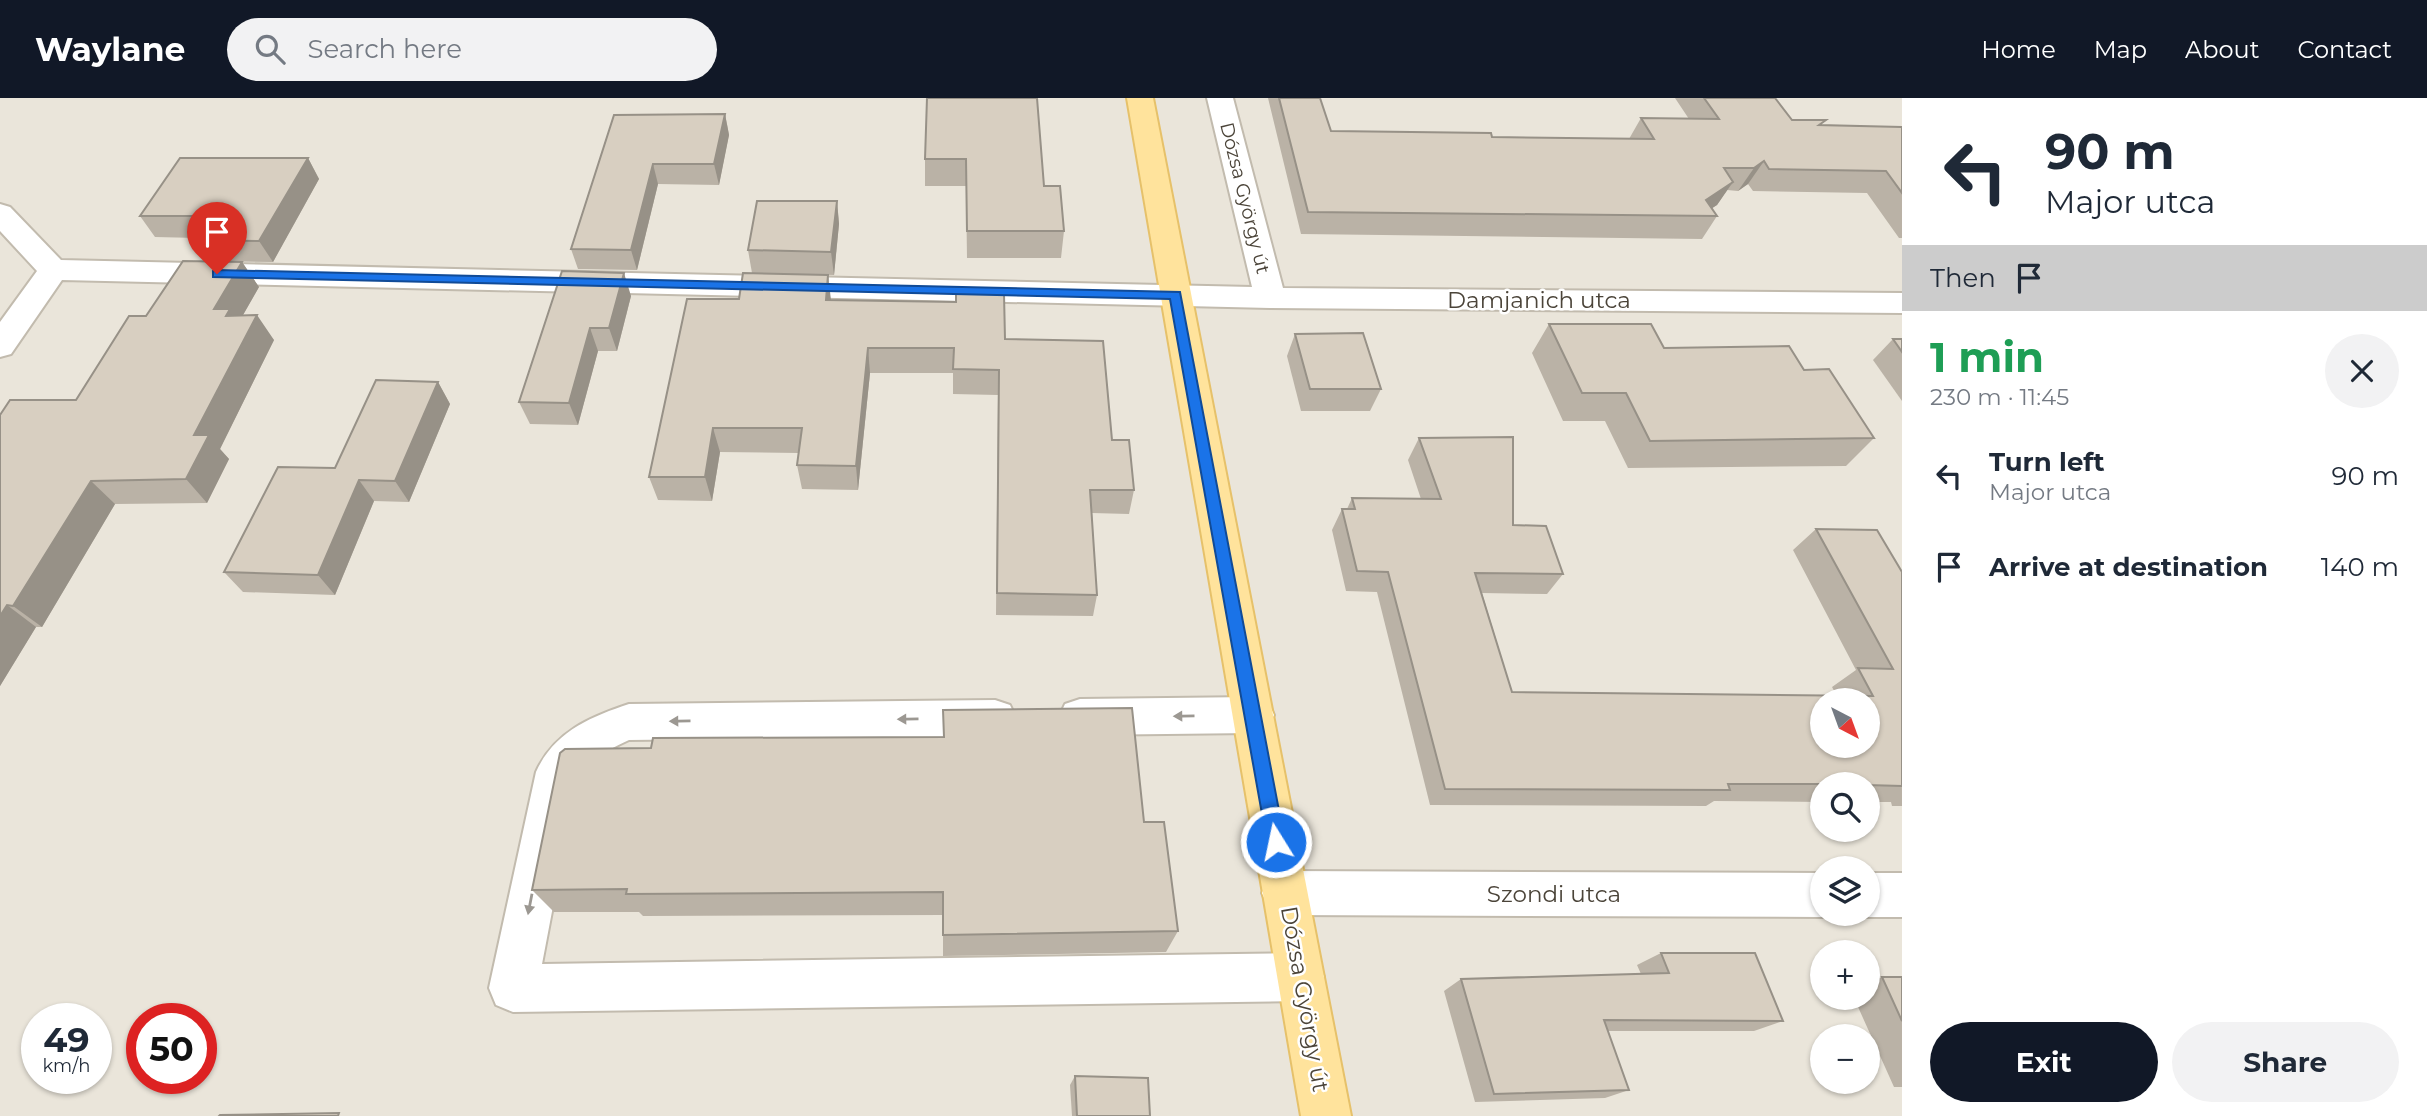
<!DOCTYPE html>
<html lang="en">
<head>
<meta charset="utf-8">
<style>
	:root { --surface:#fff; --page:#f2f2f3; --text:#1f2937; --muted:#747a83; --accent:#111827 }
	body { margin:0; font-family:Montserrat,sans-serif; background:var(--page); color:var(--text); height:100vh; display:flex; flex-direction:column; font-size:26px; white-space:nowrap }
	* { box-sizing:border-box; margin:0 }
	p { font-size:23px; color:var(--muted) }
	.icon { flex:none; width:38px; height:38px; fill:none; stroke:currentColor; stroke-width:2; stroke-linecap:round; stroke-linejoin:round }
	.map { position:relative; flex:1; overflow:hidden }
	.drawer { display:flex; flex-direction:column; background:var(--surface); width:525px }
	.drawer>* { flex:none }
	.banner { background:#fff; color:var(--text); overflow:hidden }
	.needle { width:46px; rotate:139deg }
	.buttons { position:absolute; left:1810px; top:590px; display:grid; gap:14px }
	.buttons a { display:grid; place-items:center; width:70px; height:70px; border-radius:50%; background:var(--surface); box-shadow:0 2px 5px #0004; font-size:35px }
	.speed { position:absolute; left:21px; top:905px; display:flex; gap:14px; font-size:35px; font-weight:700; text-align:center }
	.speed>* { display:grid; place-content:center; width:91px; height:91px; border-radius:50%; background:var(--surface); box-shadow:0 2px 5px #0004; line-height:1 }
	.speed small { font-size:18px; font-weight:400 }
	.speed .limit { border:10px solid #d22; background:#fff; color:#111 }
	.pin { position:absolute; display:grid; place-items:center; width:60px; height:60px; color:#fff; margin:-72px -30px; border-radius:50% 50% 50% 0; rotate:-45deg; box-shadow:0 0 7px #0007 }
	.pin .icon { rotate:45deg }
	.me { position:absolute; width:77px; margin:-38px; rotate:350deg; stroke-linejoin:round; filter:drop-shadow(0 0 5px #0008) }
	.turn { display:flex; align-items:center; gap:24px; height:147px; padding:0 28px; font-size:32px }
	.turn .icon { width:91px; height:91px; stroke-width:2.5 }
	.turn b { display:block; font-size:49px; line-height:60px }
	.then { display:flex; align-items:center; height:66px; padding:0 28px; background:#0003; gap:14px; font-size:26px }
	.round { display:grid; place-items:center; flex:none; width:74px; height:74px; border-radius:37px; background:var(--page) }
	.headline { display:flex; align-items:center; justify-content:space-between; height:119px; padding:0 28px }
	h1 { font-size:42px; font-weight:700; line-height:52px; color:#1e9e55 }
	.action { display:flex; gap:14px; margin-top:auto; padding:14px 28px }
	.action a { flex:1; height:80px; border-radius:42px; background:var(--accent); color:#fff; font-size:28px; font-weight:700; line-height:80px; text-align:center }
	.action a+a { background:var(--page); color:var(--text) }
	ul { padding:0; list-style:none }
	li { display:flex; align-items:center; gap:21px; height:91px; padding:0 28px }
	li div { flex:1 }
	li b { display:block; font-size:26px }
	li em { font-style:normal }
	header { display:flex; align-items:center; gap:42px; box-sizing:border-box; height:98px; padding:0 35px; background:var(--accent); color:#fff }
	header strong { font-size:33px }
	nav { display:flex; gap:38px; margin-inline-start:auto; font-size:24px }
	.search { width:490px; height:63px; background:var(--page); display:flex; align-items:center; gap:18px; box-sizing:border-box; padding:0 24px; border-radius:38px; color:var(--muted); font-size:26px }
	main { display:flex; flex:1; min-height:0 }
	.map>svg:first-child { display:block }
	.residential { fill:#eae5da; fill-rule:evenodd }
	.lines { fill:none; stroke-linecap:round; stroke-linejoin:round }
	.minor-casing { stroke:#c2bbae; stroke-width:4 }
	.major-casing { stroke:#e6c16a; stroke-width:4 }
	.minor { fill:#fff; fill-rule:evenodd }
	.major { fill:#ffe39c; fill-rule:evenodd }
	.wall { fill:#bab2a6 }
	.shaded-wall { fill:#979187 }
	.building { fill:#d8cfc1; stroke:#979187; stroke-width:2; fill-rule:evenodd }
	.oneway { fill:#9c9892 }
	.route { fill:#1a73e8; stroke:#114b97; stroke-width:2 }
	.labels { text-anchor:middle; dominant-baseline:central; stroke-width:5; stroke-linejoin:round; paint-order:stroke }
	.far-street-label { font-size:19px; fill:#4b4439; stroke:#fff }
	.street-label { font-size:23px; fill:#4b4439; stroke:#fff }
</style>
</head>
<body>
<header>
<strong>Waylane</strong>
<div class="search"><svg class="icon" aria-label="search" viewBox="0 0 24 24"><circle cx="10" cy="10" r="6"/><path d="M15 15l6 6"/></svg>Search here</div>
<nav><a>Home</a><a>Map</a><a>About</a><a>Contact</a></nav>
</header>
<main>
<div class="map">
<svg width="1902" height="1018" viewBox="0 0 1902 1018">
	<rect width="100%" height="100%" fill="#f6f3ec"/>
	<!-- residential -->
	<path class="residential" d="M0,0H1902V1018H0ZM1822,602H1867V648H1822ZM1822,686H1867V732H1822ZM1822,770H1867V816H1822ZM1822,854H1867V900H1822ZM37,920H96V980H37ZM142,920H201V980H142ZM1822,938H1867V984H1822Z"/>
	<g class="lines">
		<defs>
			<g id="minor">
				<polygon points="1207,0 1233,0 1283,190 1902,195 1902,215 1270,210 62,182 11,256 0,259 0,224 37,173 0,133 0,106 10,109 61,162 1252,189"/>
				<polygon points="1253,599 1268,604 1274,617 1268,630 1253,635 1080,637 1065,632 1059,619 1065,606 1080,601"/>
				<path d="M995,602L1010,607L1016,620L1010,633L995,638L629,642C608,651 591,663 577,682L542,866L1300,855L1317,862L1324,879L1317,896L1300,903L513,914L496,907L489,890L536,674C554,634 590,619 629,606Z"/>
				<polygon points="1285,773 1822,775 1822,816 1831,816 1822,819 1285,817 1269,811 1262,795 1269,779"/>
				<polygon points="1867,775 1902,775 1902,819 1867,819 1858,816 1867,816"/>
			</g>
			<polygon id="major" points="1127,0 1153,0 1351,1018 1301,1018"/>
		</defs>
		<!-- minor casing -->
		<use href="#minor" class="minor-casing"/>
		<!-- major casing -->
		<use href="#major" class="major-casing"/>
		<!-- minor -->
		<use href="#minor" class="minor"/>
		<!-- major -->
		<use href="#major" class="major"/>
	</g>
	<!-- wall -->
	<g class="wall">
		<polygon points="927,0 1044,88 1064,133 1061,160 967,160 966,88 925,88 925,61"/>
		<polygon points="1268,0 1320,0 1331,33 1492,39 1629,41 1641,20 1689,21 1675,0 1775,0 1792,22 1823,27 1902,29 1902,140 1899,140 1867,95 1753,93 1748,86 1738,93 1727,92 1717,107 1712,110 1717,118 1702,141 1301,136"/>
		<polygon points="725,16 729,37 719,87 658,86 637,172 578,171 571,151 614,17"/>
		<polygon points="308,60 319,81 273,164 218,163 214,157 210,157 198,140 155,139 140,118"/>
		<polygon points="837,103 839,126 834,177 752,175 748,152"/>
		<polygon points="242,164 259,189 243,217 274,242 220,351 229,361 207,405 115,406 42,529 36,529 0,588 0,317 76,302 146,218"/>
		<polygon points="562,173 631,198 617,253 598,253 578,327 530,326 519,304"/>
		<polygon points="831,202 1005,241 1112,342 1134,392 1129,416 1092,415 1097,497 1093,518 996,517 998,297 953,296 953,275 870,275 858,392 802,391 797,367 799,355 720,354 712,403 658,402 649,379"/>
		<polygon points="1549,226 1664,250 1804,272 1874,340 1846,368 1628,370 1605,323 1563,323 1532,255"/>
		<polygon points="1295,236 1381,291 1370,313 1301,313 1287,258"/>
		<polygon points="1893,241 1902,241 1902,303 1873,262"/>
		<polygon points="438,284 450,306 409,404 374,403 335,497 243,494 224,474"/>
		<polygon points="1419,340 1513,427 1563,476 1547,496 1482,495 1512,594 1837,598 1832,589 1856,572 1793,452 1816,431 1902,474 1902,708 1892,708 1891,704 1867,704 1867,686 1822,686 1822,704 1714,703 1706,708 1430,707 1377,494 1346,493 1332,432 1342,411 1347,411 1352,400 1421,401 1408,362"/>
		<polygon points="1144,724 1178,833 1166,854 943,858 943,817 643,818 639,814 554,814 532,792"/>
		<polygon points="1661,855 1783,923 1754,933 1608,933 1629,992 1605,1000 1475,1004 1444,893 1461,881 1641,876 1637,867"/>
		<polygon points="1882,879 1902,879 1902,989 1894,989 1854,900 1867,900 1867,885"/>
		<polygon points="1075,978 1150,1018 1072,1018 1070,987"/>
	</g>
	<!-- shaded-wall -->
	<g class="shaded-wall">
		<polygon points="725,16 729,37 719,87 714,66"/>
		<polygon points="308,60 319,81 273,164 259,143"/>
		<polygon points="1764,63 1748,86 1738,93 1754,70"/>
		<polygon points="653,66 658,86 637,172 631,152"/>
		<polygon points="1733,84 1717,107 1700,118 1706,102"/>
		<polygon points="837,103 839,126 834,177 831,154"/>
		<polygon points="242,164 259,189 239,224 257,217 274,242 220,351 229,361 207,405 186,381 214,211"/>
		<polygon points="624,175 631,198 617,253 609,230"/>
		<polygon points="828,177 831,202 826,202"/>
		<polygon points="590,230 598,253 578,327 569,305"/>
		<polygon points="868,250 870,275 858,392 856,368"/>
		<polygon points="438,284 450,306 409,404 395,383"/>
		<polygon points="713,330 720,354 712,403 705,379"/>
		<polygon points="359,382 374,403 335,497 318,477"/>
		<polygon points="91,383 115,406 42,529 13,508"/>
		<polygon points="7,507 36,529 0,588 0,518"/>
	</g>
	<!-- building -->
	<g class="building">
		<polygon points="927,0 1037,0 1044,88 1060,88 1064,133 967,133 966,61 925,61"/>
		<polygon points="1279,0 1320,0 1331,33 1491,35 1492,39 1654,41 1641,20 1719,21 1704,0 1775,0 1792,22 1826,22 1819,27 1902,29 1902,95 1886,73 1769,71 1764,63 1754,70 1724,70 1733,84 1706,102 1717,118 1308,114"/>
		<polygon points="725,16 714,66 653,66 631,152 571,151 614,17"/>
		<polygon points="180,60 308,60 259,143 203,142 208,136 196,136 207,118 140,118"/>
		<polygon points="757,103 837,103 831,154 748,152"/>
		<polygon points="183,163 242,164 214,211 230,211 226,218 257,217 194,337 209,337 186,381 91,383 13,508 7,507 0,518 0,317 10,302 76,302 129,218 146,218"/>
		<polygon points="562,173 624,175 609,230 590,230 569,305 519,304"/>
		<polygon points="743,175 828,177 826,202 956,204 956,196 1004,196 1005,241 1103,243 1112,342 1129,342 1134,392 1090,392 1097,497 997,495 999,272 953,271 954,250 868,250 856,368 797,367 802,330 713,330 705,379 649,379 687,201 739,201"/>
		<polygon points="1549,226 1651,226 1664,250 1789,248 1804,272 1829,271 1874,340 1650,343 1626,295 1582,295"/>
		<polygon points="1363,235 1381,291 1310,291 1295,236"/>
		<polygon points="1893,241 1902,241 1902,254"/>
		<polygon points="376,282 438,284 395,383 359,382 318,477 224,474 278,369 335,370"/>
		<path d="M1513,339V427L1546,428L1563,476L1475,475L1512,594L1873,598L1858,570L1893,571L1816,431L1877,432L1902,474V688L1867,687V686H1728L1730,692L1445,691L1388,474L1357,473L1342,411H1355L1352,400L1441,401L1419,340ZM1822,602H1867V648H1822Z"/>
		<polygon points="1132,610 1144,724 1164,724 1178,833 943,837 943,794 626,796 627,791 532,792 560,655 565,651 651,650 653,640 944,639 943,612"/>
		<polygon points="1661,855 1755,855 1783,923 1604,922 1629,992 1494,996 1461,881 1669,875"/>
		<polygon points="1882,879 1902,879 1902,923"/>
		<polygon points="1075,978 1148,980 1150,1018 1077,1018"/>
		<polygon points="339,1015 338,1018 219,1018 220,1017"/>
	</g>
	<!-- one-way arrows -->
	<defs><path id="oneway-solid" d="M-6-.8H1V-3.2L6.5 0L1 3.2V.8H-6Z" transform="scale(1.75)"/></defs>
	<g class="oneway">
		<use href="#oneway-solid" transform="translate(1184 618) rotate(179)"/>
		<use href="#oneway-solid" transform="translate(908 621) rotate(179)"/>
		<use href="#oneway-solid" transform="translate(680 623) rotate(179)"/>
		<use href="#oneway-solid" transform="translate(530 806) rotate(101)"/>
	</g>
	<!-- route -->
	<polygon class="route" points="217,172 1180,194 1285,744 1282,750 1276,753 1269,750 1267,744 1170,201 213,179 213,173"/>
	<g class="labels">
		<!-- far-street labels -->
		<g class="far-street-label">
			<text transform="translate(1245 100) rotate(76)">Dózsa György út</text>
		</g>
		<!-- street labels -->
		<g class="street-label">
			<text x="1539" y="202">Damjanich utca</text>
			<text x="1554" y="796">Szondi utca</text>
			<text transform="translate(1305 901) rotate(80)">Dózsa György út</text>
		</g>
	</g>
</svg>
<div class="buttons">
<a><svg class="needle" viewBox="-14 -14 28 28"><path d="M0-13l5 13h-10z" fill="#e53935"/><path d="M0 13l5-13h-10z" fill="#747a83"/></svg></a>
<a><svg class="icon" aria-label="search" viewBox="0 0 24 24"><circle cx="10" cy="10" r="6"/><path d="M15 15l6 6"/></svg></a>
<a><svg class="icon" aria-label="layers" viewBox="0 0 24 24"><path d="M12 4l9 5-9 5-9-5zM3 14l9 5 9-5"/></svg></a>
<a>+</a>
<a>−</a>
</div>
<div class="speed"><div>49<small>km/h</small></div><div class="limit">50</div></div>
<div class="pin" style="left:217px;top:176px;background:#d93025"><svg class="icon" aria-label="arrive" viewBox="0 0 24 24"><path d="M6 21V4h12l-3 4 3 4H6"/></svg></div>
<svg class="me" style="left:1276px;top:744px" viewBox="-20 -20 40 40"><circle r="17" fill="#1a73e8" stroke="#fff" stroke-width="3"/><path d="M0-11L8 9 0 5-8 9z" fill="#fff"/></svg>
</div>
<section class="drawer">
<div class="banner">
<div class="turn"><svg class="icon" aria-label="left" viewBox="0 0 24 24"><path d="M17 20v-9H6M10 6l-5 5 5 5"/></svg><div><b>90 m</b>Major utca</div></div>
<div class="then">Then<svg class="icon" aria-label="arrive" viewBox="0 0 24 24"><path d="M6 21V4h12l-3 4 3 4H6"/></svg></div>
</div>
<div class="headline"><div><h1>1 min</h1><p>230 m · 11:45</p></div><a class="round"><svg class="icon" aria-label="close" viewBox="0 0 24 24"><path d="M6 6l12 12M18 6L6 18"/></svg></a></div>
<ul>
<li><svg class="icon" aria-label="left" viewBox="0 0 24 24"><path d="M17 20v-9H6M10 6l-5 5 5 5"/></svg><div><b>Turn left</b><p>Major utca</p></div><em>90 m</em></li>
<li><svg class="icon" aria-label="arrive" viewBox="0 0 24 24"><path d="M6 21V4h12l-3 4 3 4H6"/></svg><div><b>Arrive at destination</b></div><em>140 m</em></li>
</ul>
<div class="action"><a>Exit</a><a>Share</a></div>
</section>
</main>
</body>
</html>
